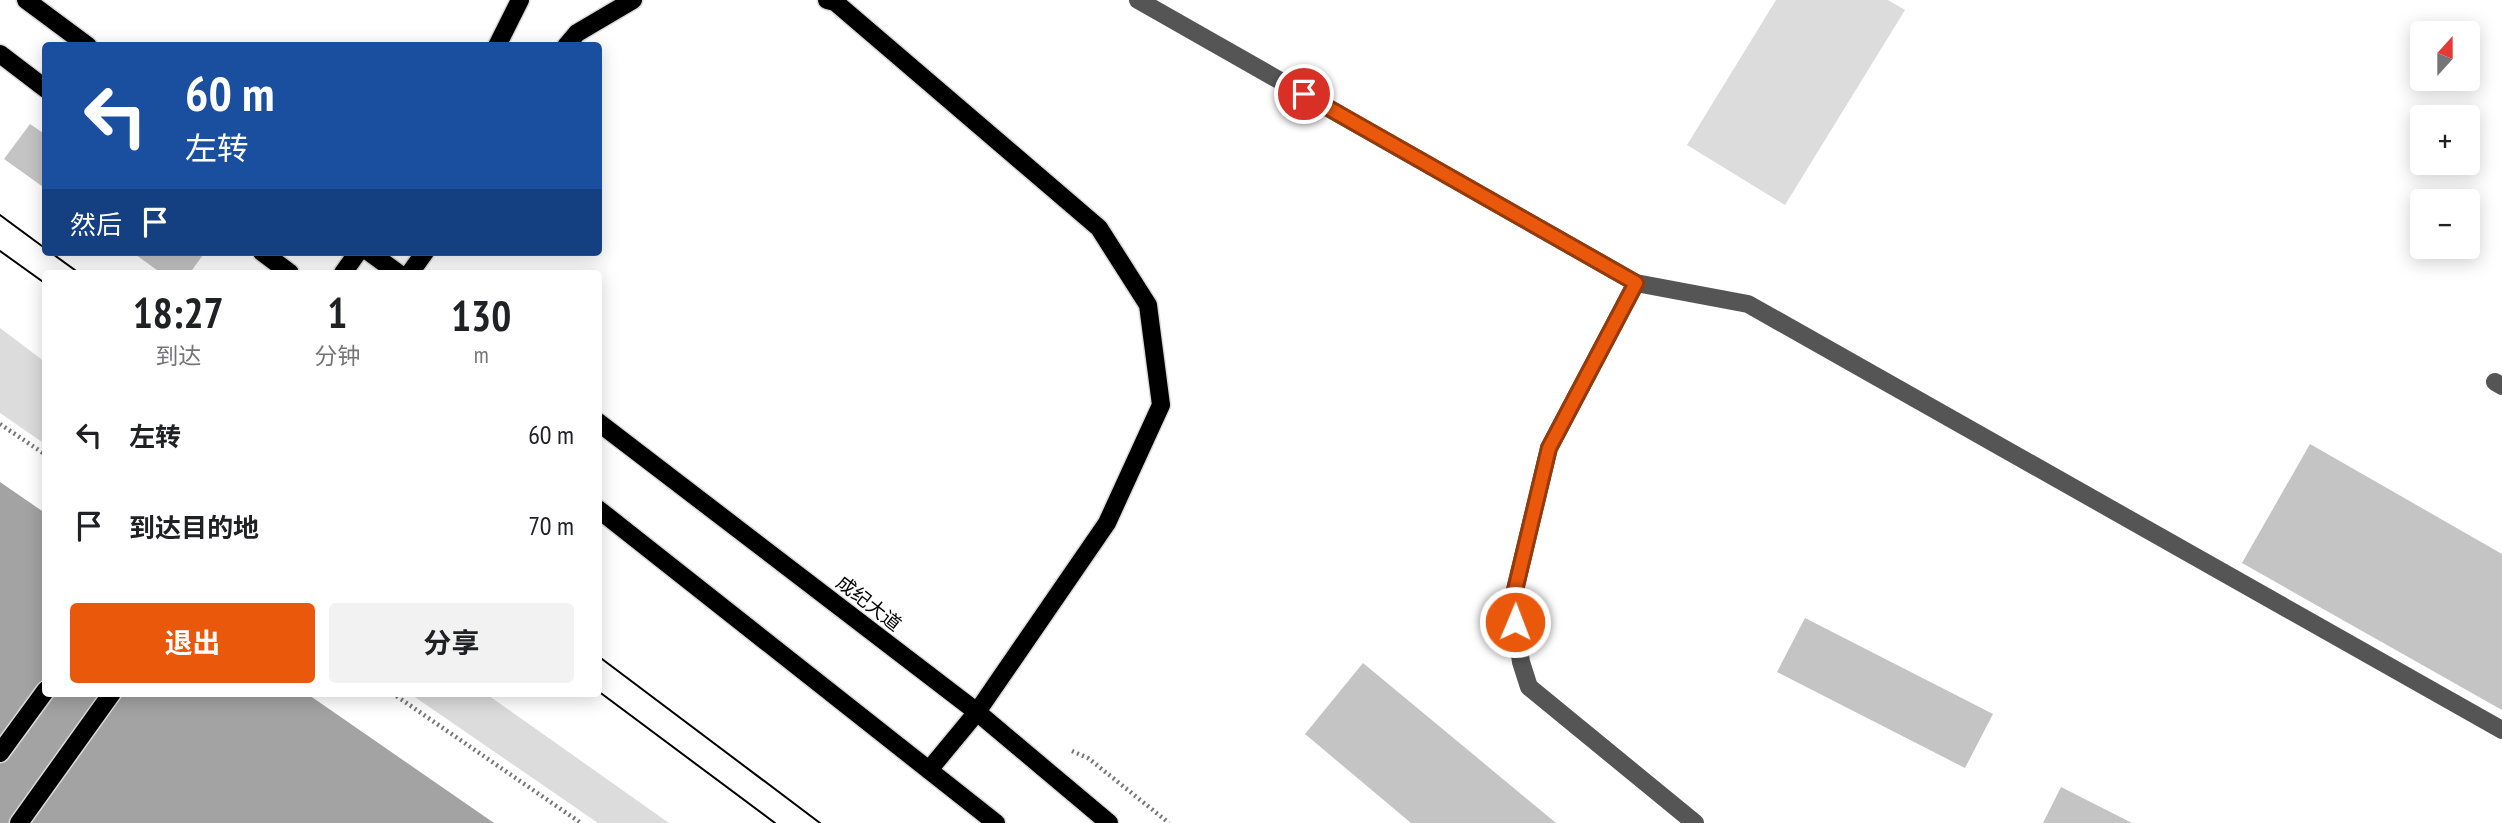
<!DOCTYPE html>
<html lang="zh">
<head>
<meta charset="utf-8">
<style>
	:root { --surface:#fff; --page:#f2f2f2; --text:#202124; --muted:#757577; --accent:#ea580c }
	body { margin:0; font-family:"PT Sans Narrow","Noto Sans SC",sans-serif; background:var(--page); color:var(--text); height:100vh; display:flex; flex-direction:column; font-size:26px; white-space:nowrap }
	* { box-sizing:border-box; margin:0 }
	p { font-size:23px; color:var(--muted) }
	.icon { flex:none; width:38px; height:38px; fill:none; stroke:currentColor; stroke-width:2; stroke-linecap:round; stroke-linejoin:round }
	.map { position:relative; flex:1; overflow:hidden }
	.sheet { position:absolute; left:42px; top:270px; width:560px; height:427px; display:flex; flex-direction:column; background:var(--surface); border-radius:7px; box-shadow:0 4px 18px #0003 }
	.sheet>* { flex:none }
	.banner { position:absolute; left:42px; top:42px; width:560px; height:214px; border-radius:7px; box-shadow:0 4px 18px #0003; background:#1a4fa0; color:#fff; overflow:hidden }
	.needle { width:46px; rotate:21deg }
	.fabs { position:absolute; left:2410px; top:21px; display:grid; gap:14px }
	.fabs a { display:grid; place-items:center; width:70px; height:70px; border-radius:7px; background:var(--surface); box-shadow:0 4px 18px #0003; font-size:35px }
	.pin { position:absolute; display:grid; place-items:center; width:60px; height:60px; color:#fff; margin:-30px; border:4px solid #fff; border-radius:50%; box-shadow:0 2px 7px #0007 }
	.me { position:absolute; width:77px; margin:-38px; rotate:1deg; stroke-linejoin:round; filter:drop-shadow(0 0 5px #0008) }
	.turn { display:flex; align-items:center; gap:24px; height:147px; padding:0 28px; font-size:32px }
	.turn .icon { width:91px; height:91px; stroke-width:2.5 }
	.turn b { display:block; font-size:49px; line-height:60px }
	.then { display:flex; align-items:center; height:66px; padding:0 28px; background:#0003; gap:14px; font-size:26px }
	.eta { display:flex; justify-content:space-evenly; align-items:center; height:119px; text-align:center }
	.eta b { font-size:42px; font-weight:700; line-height:49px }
	.primary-button { display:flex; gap:14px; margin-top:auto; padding:14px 28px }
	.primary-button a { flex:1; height:80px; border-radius:7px; background:var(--accent); color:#fff; font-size:28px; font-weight:700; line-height:80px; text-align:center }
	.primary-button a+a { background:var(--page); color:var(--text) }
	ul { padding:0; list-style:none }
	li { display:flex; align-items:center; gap:21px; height:91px; padding:0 28px }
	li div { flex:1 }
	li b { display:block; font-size:26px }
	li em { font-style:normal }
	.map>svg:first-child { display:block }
	.green { fill:#dcdcdc }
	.water { fill:#a3a3a3 }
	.building { fill:#c4c4c4 }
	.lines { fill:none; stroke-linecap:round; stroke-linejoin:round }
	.major-casing { stroke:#dbdbdb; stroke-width:21 }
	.path { stroke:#777; stroke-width:4.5; stroke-dasharray:2 3.5; stroke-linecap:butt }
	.minor { stroke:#555; stroke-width:18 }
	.major { stroke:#000; stroke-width:18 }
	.tram { stroke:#000; stroke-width:2 }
	.route-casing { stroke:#983908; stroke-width:18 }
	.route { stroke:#ea580c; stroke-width:12 }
	.labels { text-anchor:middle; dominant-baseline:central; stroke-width:5; stroke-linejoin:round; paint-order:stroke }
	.street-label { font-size:19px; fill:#000; stroke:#fff }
</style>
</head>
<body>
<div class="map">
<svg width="2502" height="823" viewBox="0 0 2502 823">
	<rect width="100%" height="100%" fill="#fff"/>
	<!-- green -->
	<g class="green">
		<polygon points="1776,0 1888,0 1905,10 1785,205 1687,145"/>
		<polygon points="0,328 45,362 45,444 0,413"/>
		<polygon points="409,693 485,693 669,823 598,823"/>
	</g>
	<!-- water -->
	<polygon class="water" points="0,482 45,513 46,693 306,693 494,823 0,823"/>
	<!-- building -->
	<g class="building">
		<polygon points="30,124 46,135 46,189 4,159"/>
		<polygon points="132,252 205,252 190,273 161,273"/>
		<polygon points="2310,444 2502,554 2502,710 2242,563"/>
		<polygon points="1805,618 1993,714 1965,768 1777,672"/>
		<polygon points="1363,663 1556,823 1411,823 1305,734"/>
		<polygon points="2061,787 2132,823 2043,823"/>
	</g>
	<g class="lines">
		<defs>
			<g id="major">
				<polyline points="26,0 88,46"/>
				<polyline points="827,0 835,2 1099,228 1148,305 1161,405 1107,523 977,712 929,770"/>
				<polyline points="497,46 520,0"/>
				<polyline points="566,46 577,33 633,0"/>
				<polyline points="0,54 46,89"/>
				<polyline points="262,252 290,273"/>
				<polyline points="369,252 398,273"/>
				<polyline points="343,273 358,252"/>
				<polyline points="410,273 425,252"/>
				<polyline points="598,422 977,712 1109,823"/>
				<polyline points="598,509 996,823"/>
				<polyline points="0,753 46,690"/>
				<polyline points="19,823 112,693"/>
			</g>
		</defs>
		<!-- major casing -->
		<use href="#major" class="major-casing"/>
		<!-- path -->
		<g class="path">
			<polyline points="0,424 46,455"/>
			<polyline points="392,693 581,823"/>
			<polyline points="1072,751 1088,758 1169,823"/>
		</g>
		<!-- minor -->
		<g class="minor">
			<polyline points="1138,0 1636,283 1748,304 2502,730"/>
			<polyline points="1636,283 1549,448 1512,602 1521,662 1529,687 1695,823"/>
			<polyline points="2495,382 2502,386"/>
		</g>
		<!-- major -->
		<use href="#major" class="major"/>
		<!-- tram -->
		<g class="tram">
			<polyline points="0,215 46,249"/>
			<polyline points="0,251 46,284"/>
			<polyline points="50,252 79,273"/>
			<polyline points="598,656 820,823"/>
			<polyline points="598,691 775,823"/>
		</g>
	</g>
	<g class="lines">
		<defs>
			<polyline id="route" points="1304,94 1636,283 1549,448 1512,603 1515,622"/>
		</defs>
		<!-- route casing -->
		<use href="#route" class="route-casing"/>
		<!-- route -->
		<use href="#route" class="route"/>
	</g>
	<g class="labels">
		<!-- street labels -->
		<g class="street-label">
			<text transform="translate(869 603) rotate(38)">成纪大道</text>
		</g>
	</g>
</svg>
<div class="fabs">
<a><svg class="needle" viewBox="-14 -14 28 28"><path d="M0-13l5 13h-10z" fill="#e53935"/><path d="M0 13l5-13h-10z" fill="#757577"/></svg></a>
<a>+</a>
<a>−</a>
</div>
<div class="pin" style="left:1304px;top:94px;background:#d93025"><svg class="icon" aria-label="arrive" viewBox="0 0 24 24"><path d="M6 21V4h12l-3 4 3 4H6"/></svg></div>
<svg class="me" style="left:1515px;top:622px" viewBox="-20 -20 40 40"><circle r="17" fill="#ea580c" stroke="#fff" stroke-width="3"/><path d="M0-11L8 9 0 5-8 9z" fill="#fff"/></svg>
<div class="banner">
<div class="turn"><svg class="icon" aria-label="left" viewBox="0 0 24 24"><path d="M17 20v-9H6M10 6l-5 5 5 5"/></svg><div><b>60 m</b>左转</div></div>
<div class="then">然后<svg class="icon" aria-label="arrive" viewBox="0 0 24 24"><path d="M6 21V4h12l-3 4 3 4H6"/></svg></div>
</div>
<section class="sheet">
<div class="eta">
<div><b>18:27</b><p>到达</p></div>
<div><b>1</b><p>分钟</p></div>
<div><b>130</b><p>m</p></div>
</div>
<ul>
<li><svg class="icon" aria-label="left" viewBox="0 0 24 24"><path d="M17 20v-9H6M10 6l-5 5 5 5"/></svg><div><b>左转</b></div><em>60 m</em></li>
<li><svg class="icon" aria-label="arrive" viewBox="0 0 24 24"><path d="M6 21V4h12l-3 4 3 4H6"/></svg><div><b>到达目的地</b></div><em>70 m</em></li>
</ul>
<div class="primary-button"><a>退出</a><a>分享</a></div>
</section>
</div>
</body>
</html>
